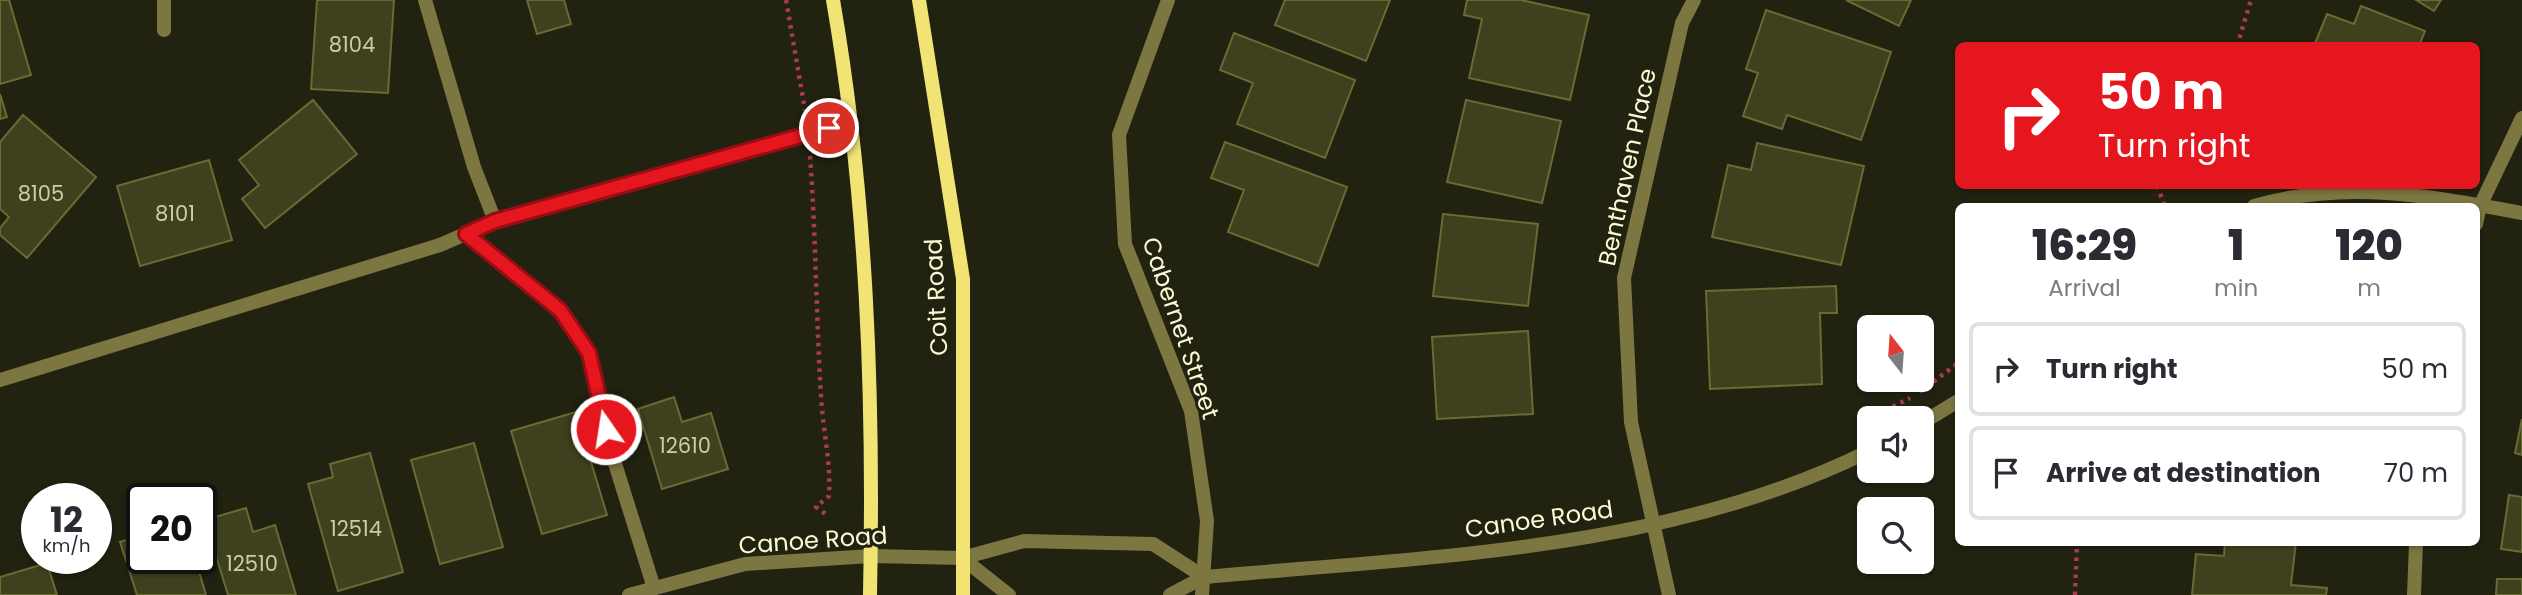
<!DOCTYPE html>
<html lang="en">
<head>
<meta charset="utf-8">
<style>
	:root { --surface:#fff; --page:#f7f7f7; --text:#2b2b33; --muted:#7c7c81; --line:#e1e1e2 }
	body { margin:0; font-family:Poppins,sans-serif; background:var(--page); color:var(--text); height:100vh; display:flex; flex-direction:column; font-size:26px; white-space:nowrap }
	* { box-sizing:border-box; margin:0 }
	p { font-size:23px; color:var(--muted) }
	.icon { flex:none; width:38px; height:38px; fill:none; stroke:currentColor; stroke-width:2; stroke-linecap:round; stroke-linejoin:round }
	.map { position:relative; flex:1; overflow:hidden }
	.drawer { position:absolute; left:1955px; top:203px; width:525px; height:343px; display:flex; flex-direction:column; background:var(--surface); border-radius:10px; box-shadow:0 2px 5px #0004 }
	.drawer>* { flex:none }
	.banner { position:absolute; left:1955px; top:42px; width:525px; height:147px; border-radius:10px; box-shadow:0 2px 5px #0004; background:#e6161f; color:#fff; overflow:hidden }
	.needle { width:46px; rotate:343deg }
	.fabs { position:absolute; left:1857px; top:315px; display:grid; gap:14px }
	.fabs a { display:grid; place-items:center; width:77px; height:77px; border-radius:10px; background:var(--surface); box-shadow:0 2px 5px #0004; font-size:35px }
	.speed { position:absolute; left:21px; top:483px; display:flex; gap:14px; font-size:35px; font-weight:700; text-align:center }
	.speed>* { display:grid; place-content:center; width:91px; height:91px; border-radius:50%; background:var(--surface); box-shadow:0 2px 5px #0004; line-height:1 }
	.speed small { font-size:18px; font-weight:400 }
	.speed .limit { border:4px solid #111; border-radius:10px; background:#fff; color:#111 }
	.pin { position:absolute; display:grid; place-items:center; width:60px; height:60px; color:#fff; margin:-30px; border:4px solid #fff; border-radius:50%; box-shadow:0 2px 7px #0007 }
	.me { position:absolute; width:77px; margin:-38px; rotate:347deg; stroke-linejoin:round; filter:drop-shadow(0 0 5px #0008) }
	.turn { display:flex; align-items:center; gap:24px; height:147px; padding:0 28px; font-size:32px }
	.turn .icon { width:91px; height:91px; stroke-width:2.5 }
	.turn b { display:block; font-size:49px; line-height:60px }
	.eta { display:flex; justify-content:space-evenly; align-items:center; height:119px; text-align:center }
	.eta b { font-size:42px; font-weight:800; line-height:49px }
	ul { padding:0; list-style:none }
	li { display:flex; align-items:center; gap:21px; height:94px; margin:0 14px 10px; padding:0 14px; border:4px solid var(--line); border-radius:10px }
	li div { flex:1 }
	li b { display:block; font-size:26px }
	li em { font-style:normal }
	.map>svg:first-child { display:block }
	.building { fill:#3f411e; stroke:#686b32; stroke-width:2 }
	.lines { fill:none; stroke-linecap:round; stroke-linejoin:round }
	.path { stroke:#aa3a51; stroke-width:4.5; stroke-dasharray:3.5 5; stroke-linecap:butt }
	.service { stroke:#7c7640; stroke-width:14 }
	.minor { stroke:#7c7640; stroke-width:14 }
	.tertiary { stroke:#7c7640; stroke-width:14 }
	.secondary { stroke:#f2e375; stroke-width:14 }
	.route-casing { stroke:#960e14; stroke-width:18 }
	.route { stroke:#e6161f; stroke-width:12 }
	.labels { text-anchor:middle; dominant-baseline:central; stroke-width:6; stroke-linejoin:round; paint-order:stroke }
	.number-label { font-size:21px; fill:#cccca7 }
	.street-label { font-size:24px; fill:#fbfad5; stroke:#212210 }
</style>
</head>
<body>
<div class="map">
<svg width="2522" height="595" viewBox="0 0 2522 595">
	<rect width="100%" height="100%" fill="#212210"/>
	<!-- building -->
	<g class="building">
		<polygon points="0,0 9,0 31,75 0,84"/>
		<polygon points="317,0 394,0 388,93 311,89"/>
		<polygon points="527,0 564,0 571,24 537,34"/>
		<polygon points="1285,0 1390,0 1366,61 1275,25"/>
		<polygon points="1467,0 1521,0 1589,15 1570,100 1469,78 1482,19 1464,15"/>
		<polygon points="1846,0 1911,0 1899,26"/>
		<polygon points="2416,0 2441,0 2434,11"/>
		<polygon points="2361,6 2425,31 2419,46 2314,46 2327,14 2354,24"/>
		<polygon points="1766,10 1891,52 1861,140 1787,115 1782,129 1743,116 1758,73 1746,69"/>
		<polygon points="1234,33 1355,80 1325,158 1237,124 1253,83 1220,70"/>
		<polygon points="0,94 7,117 0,119"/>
		<polygon points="313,100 357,154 265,228 242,199 259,185 239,160"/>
		<polygon points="1466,100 1561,121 1542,203 1447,182"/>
		<polygon points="23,115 96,177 27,258 0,235 0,228 9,217 0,209 0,142"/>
		<polygon points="1225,142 1347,187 1318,266 1228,232 1244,190 1211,178"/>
		<polygon points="1757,143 1864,166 1841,265 1712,237 1728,165 1751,170"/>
		<polygon points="209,160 232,240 140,266 117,186"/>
		<polygon points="1443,214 1538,224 1528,306 1433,296"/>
		<polygon points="1836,286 1837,313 1820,313 1822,384 1710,389 1706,291"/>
		<polygon points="1528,331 1533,414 1437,419 1432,337"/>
		<polygon points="674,397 682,422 711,413 728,469 662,489 638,409"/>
		<polygon points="576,412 607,515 542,534 511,431"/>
		<polygon points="2522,419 2522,455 2515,453"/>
		<polygon points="474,443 503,547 440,564 411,460"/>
		<polygon points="370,453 403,572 338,591 308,484 333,477 330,464"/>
		<polygon points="2509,495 2522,497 2522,552 2501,549"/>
		<polygon points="246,508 253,532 275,525 296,595 228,595 205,520"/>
		<polygon points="142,535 142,558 195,558 206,595 137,595 120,542"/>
		<polygon points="2225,542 2296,542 2291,585 2327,588 2326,595 2192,595 2196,554 2224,556"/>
		<polygon points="47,563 57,595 0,595 0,577"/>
		<polygon points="2497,579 2522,579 2522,595 2496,595"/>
	</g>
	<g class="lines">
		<!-- path -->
		<g class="path">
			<polyline points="786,0 805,110"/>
			<polyline points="2237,46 2251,0"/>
			<path d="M810,156C816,236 816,316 821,396C823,431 831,462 829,496L816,507L827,515"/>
			<polyline points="2157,186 2165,206"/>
			<polyline points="1920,392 1958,363"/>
			<polyline points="1870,418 1910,398"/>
			<polyline points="1861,423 1869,419"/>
			<polyline points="2075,595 2077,542"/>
		</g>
		<!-- service -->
		<g class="service">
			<polyline points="425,0 474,167 495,221"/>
			<polyline points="466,234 560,310 589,353 612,454 654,588"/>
			<polyline points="0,380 440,245 495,221 850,122"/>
		</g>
		<!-- minor -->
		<g class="minor">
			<polyline points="1168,0 1119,135 1125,244 1191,411 1207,521 1202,595"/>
			<polyline points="164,30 164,0"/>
			<path d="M2254,206C2347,179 2429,196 2522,213"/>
			<polyline points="2476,224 2480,206 2522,118"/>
			<polyline points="1922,423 1958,401"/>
			<polyline points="962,558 1024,541 1153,544 1204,577"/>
			<polyline points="962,558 1009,595"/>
			<path d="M1170,595L1204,577C1424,557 1668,551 1869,451"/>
			<polyline points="1669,595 1631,422 1624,278 1682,23 1694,0"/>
			<polyline points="2414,595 2416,542"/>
		</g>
		<!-- tertiary -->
		<polyline class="tertiary" points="629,595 745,564 871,556 962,558"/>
		<!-- secondary -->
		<g class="secondary">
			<path d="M833,0C867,196 874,396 870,595"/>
			<polyline points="919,0 963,279 963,595"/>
		</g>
	</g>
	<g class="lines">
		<defs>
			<polyline id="route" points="606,429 589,353 560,310 466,234 495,221 829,128"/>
		</defs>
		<!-- route casing -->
		<use href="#route" class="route-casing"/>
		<!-- route -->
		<use href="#route" class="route"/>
	</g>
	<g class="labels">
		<!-- number labels -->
		<g class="number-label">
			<text x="352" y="44">8104</text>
			<text x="41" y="193">8105</text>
			<text x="175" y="213">8101</text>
			<text x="685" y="445">12610</text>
			<text x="356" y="528">12514</text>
			<text x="252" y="563">12510</text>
		</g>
		<!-- street labels -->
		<g class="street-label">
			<text transform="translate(1627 167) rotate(-78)">Benthaven Place</text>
			<text transform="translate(936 297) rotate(-93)">Coit Road</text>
			<text transform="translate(1181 328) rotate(71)">Cabernet Street</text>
			<text transform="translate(1539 519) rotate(-8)">Canoe Road</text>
			<text transform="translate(813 540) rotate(-4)">Canoe Road</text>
		</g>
	</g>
</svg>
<div class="fabs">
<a><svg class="needle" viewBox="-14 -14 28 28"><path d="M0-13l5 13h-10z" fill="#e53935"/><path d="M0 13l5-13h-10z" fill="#7c7c81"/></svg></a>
<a><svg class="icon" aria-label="sound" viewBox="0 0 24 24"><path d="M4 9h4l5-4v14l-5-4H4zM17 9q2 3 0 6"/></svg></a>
<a><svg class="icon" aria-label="search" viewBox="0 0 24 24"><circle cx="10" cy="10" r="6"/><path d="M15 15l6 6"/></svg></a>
</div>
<div class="speed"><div>12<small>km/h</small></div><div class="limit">20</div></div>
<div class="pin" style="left:829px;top:128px;background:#d93025"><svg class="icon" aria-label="arrive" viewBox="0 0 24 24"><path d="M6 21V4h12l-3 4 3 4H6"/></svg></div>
<svg class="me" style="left:606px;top:429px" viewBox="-20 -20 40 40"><circle r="17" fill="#e6161f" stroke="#fff" stroke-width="3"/><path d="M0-11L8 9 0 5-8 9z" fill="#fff"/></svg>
<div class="banner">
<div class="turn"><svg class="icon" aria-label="right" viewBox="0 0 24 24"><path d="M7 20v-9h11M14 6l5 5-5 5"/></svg><div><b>50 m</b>Turn right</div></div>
</div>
<section class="drawer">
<div class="eta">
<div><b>16:29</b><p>Arrival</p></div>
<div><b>1</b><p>min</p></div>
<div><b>120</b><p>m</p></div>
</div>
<ul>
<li><svg class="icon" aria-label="right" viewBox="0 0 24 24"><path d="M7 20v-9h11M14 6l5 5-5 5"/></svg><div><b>Turn right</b></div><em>50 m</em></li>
<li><svg class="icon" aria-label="arrive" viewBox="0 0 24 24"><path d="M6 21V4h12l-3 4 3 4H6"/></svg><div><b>Arrive at destination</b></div><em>70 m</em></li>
</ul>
</section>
</div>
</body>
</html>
